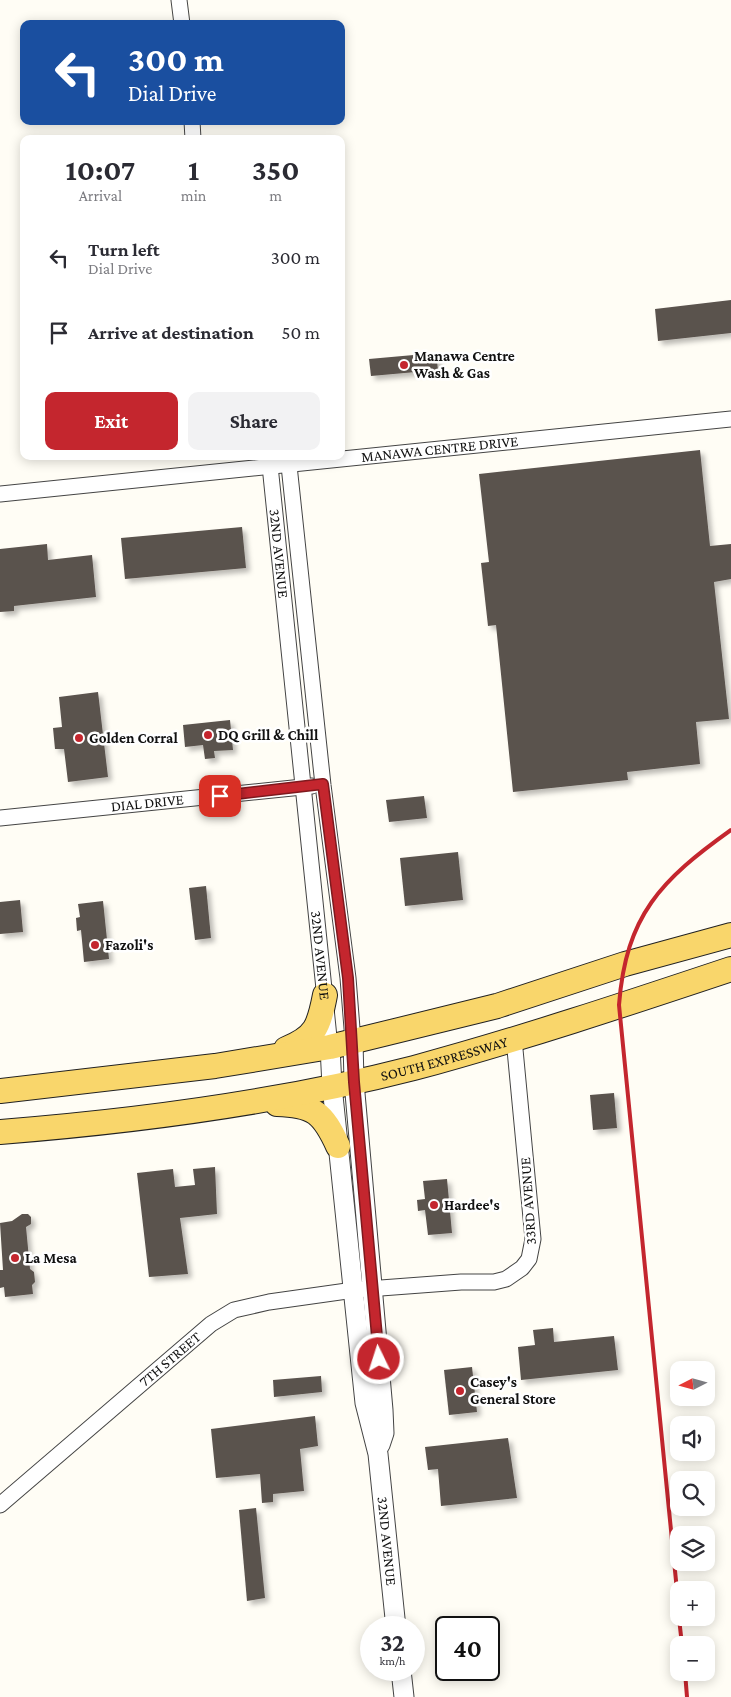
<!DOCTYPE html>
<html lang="en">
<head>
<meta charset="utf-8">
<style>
	:root { --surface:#fff; --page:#f2f2f3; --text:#2b2b33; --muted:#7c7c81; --accent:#c4262e }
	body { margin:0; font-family:"Crimson Pro",serif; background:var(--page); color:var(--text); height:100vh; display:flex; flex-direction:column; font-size:19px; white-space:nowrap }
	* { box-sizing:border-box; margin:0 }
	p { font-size:16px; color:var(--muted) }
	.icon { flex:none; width:28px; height:28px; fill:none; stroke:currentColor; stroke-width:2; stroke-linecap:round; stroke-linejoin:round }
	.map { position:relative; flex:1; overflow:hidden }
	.side { position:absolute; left:20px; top:135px; width:325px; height:325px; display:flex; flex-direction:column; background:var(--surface); border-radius:10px; box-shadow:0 2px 12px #0003 }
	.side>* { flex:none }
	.hud { position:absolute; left:20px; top:20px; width:325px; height:105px; border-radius:10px; box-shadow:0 2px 12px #0003; background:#1a4fa0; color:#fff; overflow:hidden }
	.needle { width:32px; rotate:264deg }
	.tools { position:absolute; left:670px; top:1361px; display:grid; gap:10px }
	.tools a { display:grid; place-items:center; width:45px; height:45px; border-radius:10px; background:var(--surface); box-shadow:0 2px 12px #0003; font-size:25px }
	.speed { position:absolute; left:360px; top:1616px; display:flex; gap:10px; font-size:25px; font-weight:700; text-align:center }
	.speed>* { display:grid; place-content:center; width:65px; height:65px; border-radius:50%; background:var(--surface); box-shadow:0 2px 12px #0003; line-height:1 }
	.speed small { font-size:12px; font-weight:400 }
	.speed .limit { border:2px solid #111; border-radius:8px; background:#fff; color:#111 }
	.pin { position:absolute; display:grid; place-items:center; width:42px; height:42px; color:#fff; margin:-21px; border-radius:10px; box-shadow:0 2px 8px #0006 }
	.me { position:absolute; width:55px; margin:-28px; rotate:356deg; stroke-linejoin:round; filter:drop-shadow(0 0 4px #0008) }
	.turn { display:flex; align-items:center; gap:18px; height:105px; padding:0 25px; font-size:22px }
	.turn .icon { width:65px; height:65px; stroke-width:2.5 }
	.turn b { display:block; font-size:35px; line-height:42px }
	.eta { display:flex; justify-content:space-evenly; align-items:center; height:85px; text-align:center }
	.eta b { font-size:30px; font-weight:700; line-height:35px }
	.cta { display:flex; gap:10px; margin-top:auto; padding:10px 25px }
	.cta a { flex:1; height:58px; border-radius:10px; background:var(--accent); color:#fff; font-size:20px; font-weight:700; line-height:58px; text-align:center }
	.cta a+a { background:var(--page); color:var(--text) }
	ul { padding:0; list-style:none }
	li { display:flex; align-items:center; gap:15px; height:75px; padding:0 25px }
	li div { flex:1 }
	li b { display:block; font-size:19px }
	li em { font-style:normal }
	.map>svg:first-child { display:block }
	.building { fill:#5a524d; filter:url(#shadow) }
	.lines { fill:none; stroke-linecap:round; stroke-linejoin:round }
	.minor-casing { stroke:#444; stroke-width:17 }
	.tertiary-casing { stroke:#444; stroke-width:21 }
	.primary-casing { stroke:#222; stroke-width:26 }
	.minor { stroke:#fff; stroke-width:15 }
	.tertiary { stroke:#fff; stroke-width:19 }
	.primary { stroke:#f9d66b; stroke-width:24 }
	.rail { stroke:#c4262e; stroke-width:4 }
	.route-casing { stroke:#7f191e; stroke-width:12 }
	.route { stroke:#c4262e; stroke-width:9 }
	.poi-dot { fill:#c4262e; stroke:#fff; stroke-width:2 }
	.labels { text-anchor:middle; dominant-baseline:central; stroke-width:5; stroke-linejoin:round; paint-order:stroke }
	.poi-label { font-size:15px; font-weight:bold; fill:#111; stroke:#fff; text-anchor:start }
	.street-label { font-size:15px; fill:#111; stroke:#fff }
</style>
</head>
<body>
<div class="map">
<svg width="731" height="1697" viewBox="0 0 731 1697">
	<defs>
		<filter id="shadow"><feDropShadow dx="4" dy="4" stdDeviation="2.5" flood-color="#0004"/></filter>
	</defs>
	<rect width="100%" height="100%" fill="#fffdf5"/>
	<!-- building -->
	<g class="building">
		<polygon points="731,300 731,333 658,341 655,309"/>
		<polygon points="436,353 438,370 371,376 369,359"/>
		<polygon points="700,450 710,546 731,544 731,579 714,582 729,719 696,722 700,764 627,772 628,780 513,792 496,625 488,626 481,563 489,562 479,474"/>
		<polygon points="242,527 246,568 125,579 121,538"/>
		<polygon points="47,544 48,560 92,555 96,597 14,606 14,611 0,612 0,549"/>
		<polygon points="98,692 108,777 68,782 64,749 55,749 53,728 62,727 59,697"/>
		<polygon points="230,720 233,750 214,751 215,758 205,759 203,745 185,747 183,725"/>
		<polygon points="424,796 427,818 389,822 386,800"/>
		<polygon points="458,852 463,900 405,906 400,858"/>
		<polygon points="206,886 211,938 195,940 189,888"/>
		<polygon points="20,900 23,932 0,934 0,902"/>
		<polygon points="103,901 109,959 84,962 81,930 77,931 76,918 80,917 78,904"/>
		<polygon points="614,1093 617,1128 593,1130 590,1095"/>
		<polygon points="215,1167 217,1214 180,1218 188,1274 149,1277 137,1173 173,1169 175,1187 195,1185 193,1169"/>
		<polygon points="447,1179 452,1233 428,1235 425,1210 418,1211 417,1200 425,1199 423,1181"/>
		<polygon points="22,1214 28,1214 31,1217 31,1224 26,1227 30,1269 34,1272 35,1282 32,1285 33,1294 5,1297 4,1287 0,1288 0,1270 3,1270 0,1223 12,1221"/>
		<polygon points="553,1328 554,1342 614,1336 618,1370 521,1380 518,1347 535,1345 533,1330"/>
		<polygon points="472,1367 477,1412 449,1415 444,1370"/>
		<polygon points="321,1376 322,1392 274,1397 273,1380"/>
		<polygon points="315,1416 318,1446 300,1449 304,1491 273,1494 273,1502 262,1503 260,1474 216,1478 211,1429"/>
		<polygon points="508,1438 517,1498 441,1506 438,1469 428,1470 425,1447"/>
		<polygon points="256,1508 265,1598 247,1601 239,1510"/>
	</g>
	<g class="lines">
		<defs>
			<g id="minor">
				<polyline points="179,0 182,24"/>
				<polyline points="192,121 193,139"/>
				<path id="s1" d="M269,456L330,1047"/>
				<polyline points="288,456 323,785 348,978 353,1041"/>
				<path id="s2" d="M0,494L731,419"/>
				<path id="s3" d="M0,818L312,786"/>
				<path id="s4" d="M0,1505L211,1324L234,1310L269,1302L354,1290L461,1282H494L506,1279L522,1268L529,1259L533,1239L514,1039"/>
			</g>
			<g id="tertiary">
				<polyline points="353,1041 354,1082 383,1410 384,1433 380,1445"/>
				<path id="s5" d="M330,1047L332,1086L365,1403L378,1454L396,1628"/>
				<polyline points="401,1670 404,1697"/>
			</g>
			<g id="primary">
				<path d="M286,1049C316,1037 319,1026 325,995"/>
				<polyline points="0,1091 215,1066 330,1047 497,1006 625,964 731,935"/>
				<path d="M277,1104C314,1105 323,1113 338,1146"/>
				<path id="s6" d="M0,1132C139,1121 278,1103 414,1068C521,1039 626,1004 731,969"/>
			</g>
		</defs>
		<!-- minor casing -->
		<use href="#minor" class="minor-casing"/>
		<!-- tertiary casing -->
		<use href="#tertiary" class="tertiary-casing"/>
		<!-- primary casing -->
		<use href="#primary" class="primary-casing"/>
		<!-- minor -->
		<use href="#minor" class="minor"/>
		<!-- tertiary -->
		<use href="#tertiary" class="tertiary"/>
		<!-- primary -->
		<use href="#primary" class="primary"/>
		<!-- rail -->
		<g class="rail">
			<path d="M679,1611L619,1005C626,915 661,880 731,830"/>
			<polyline points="679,1618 682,1645"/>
			<polyline points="685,1672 687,1697"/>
		</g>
	</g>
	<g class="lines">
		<defs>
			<polyline id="route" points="220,796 323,784 348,978 354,1082 379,1359"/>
		</defs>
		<!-- route casing -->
		<use href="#route" class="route-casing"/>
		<!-- route -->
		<use href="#route" class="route"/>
	</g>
	<!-- markers -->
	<g class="poi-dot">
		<circle cx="404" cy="365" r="5"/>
		<circle cx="208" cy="735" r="5"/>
		<circle cx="79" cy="738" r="5"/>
		<circle cx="95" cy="945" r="5"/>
		<circle cx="434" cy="1205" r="5"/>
		<circle cx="15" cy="1258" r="5"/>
		<circle cx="460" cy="1391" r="5"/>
	</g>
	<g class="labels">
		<!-- poi labels -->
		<g class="poi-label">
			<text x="414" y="356">Manawa Centre<tspan x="414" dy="17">Wash &amp; Gas</tspan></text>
			<text x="218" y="735">DQ Grill &amp; Chill</text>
			<text x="89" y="738">Golden Corral</text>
			<text x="105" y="945">Fazoli's</text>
			<text x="444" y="1205">Hardee's</text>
			<text x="25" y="1258">La Mesa</text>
			<text x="470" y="1382">Casey's<tspan x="470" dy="17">General Store</tspan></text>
		</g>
		<!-- street labels -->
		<g class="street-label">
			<text stroke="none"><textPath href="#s2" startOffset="442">MANAWA CENTRE DRIVE</textPath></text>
			<text stroke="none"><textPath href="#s1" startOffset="98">32ND AVENUE</textPath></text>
			<text stroke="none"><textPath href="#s3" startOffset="148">DIAL DRIVE</textPath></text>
			<text stroke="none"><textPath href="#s1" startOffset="502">32ND AVENUE</textPath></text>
			<text stroke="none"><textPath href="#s6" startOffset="451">SOUTH EXPRESSWAY</textPath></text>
			<text transform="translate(528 1201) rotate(-94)">33RD AVENUE</text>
			<text stroke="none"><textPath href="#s4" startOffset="224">7TH STREET</textPath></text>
			<text stroke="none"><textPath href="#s5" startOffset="498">32ND AVENUE</textPath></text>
		</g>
	</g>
</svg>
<div class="tools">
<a><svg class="needle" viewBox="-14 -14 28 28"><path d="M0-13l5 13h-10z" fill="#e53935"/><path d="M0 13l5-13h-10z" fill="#7c7c81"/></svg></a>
<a><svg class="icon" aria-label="sound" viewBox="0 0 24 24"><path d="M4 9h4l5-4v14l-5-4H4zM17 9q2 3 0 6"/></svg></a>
<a><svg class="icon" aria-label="search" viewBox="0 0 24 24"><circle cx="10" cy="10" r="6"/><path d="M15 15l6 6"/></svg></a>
<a><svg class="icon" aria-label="layers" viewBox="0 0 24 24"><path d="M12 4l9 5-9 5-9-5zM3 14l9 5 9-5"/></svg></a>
<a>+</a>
<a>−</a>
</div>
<div class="speed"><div>32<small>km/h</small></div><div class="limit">40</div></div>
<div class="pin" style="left:220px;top:796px;background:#d93025"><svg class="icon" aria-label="arrive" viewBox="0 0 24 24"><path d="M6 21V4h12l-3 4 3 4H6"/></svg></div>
<svg class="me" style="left:379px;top:1359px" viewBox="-20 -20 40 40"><circle r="17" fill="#c4262e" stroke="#fff" stroke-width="3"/><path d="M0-11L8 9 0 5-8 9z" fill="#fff"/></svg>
<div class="hud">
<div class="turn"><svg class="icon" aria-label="left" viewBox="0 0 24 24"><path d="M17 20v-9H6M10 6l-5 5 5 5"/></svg><div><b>300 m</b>Dial Drive</div></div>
</div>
<section class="side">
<div class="eta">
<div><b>10:07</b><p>Arrival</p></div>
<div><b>1</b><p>min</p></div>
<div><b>350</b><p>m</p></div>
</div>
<ul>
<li><svg class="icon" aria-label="left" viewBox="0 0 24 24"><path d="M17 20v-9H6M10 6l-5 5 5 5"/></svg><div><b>Turn left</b><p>Dial Drive</p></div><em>300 m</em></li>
<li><svg class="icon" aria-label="arrive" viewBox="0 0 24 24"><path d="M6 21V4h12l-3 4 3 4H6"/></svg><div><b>Arrive at destination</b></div><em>50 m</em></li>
</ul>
<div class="cta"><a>Exit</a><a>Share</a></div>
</section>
</div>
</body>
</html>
